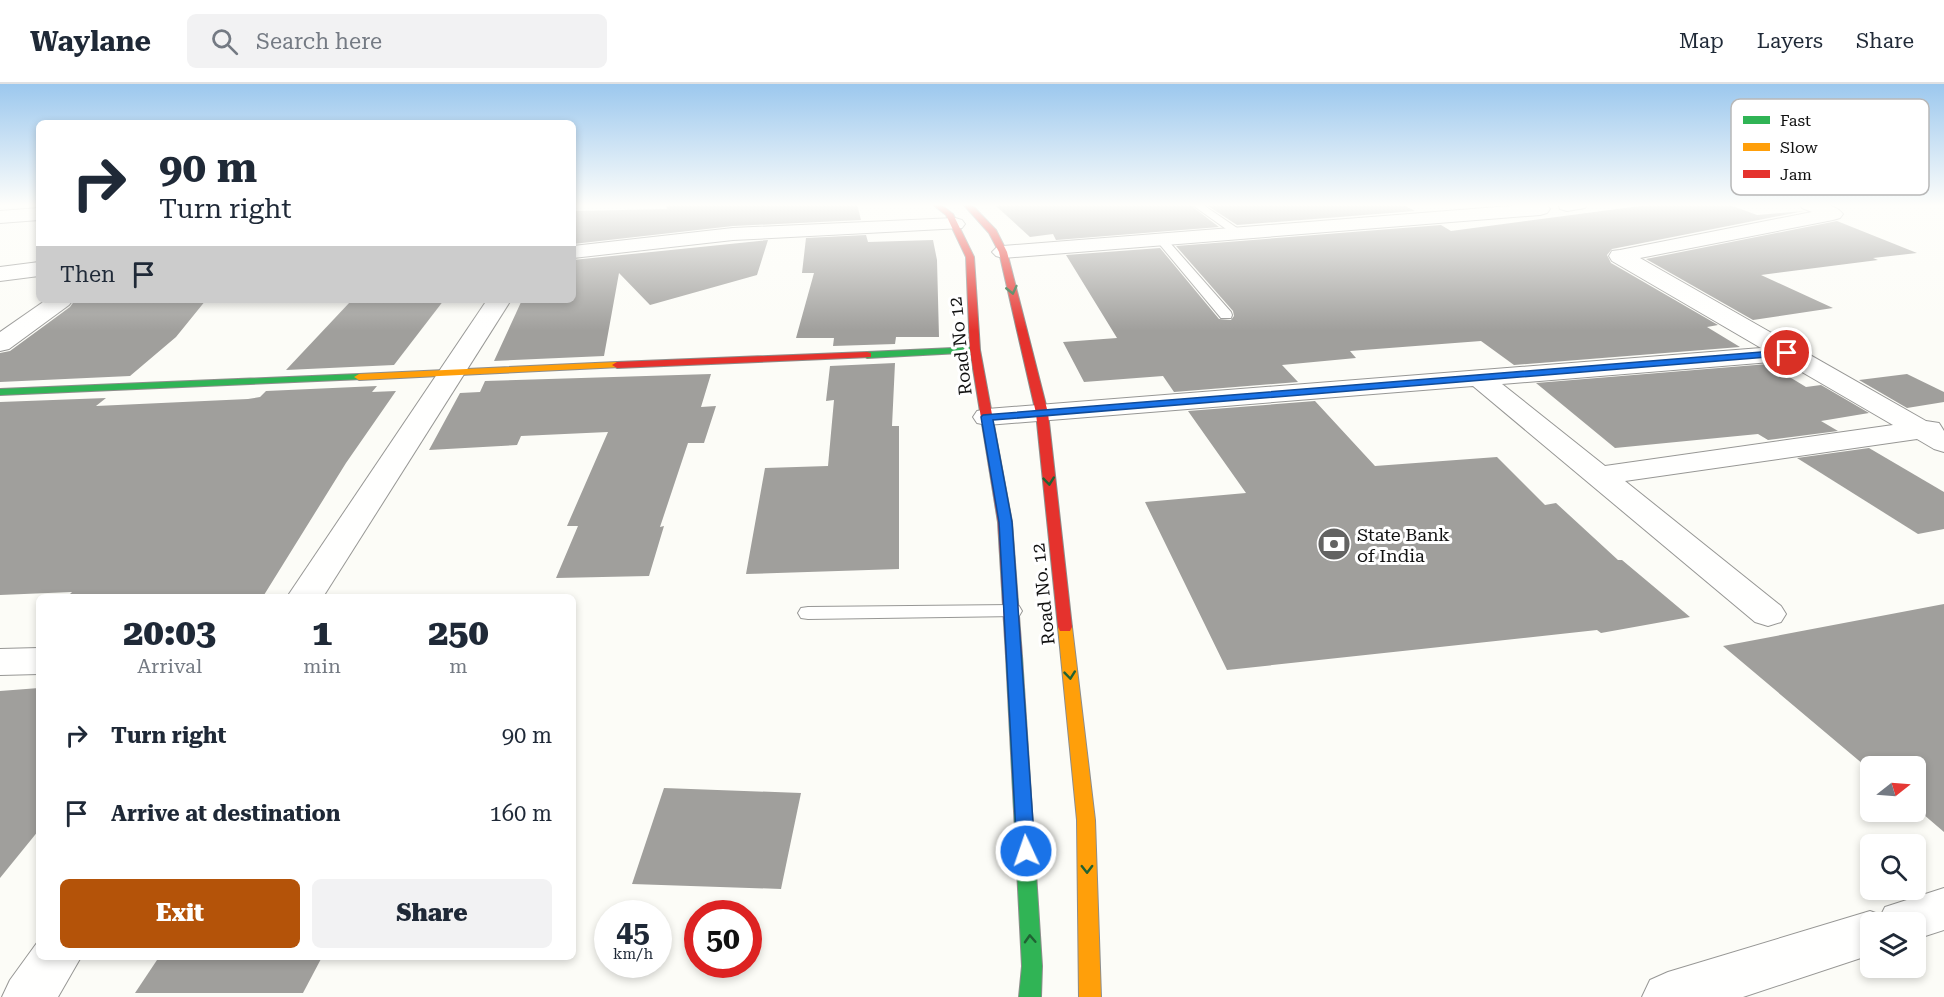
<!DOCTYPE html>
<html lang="en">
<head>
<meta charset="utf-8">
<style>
	:root { --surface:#fff; --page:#f2f2f3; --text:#1f2937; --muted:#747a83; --line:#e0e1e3; --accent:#b45309 }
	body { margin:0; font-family:"Roboto Serif",serif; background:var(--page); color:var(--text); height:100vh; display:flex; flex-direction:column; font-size:22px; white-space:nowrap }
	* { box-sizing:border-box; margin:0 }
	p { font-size:20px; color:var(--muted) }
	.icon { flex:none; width:33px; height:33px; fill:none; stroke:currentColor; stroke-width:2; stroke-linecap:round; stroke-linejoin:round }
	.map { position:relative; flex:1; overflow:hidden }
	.side { position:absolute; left:36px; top:510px; width:540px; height:366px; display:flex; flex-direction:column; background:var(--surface); border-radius:9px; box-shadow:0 3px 9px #0003 }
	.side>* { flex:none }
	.hud { position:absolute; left:36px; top:36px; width:540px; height:183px; border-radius:9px; box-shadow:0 3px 9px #0003; background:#fff; color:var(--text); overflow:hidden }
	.needle { width:39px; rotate:73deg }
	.fabs { position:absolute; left:1860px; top:672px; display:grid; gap:12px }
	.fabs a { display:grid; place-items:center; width:66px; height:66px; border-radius:9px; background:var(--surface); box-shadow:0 3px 9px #0003; font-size:30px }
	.speed { position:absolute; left:594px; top:816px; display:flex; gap:12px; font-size:30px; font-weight:700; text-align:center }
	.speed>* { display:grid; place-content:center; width:78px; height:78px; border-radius:50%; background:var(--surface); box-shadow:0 3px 9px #0003; line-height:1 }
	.speed small { font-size:15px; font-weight:400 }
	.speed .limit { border:9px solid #d22; background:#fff; color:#111 }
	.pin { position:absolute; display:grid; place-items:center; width:51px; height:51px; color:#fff; margin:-26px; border:3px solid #fff; border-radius:50%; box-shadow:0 2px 6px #0007 }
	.me { position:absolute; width:66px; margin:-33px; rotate:357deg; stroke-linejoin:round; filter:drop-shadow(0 0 4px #0008) }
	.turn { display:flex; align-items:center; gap:21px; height:126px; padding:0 24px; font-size:27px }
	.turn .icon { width:78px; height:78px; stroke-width:2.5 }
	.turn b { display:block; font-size:42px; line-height:51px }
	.then { display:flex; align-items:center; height:57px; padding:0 24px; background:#0003; gap:12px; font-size:22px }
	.eta { display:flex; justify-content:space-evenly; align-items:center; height:102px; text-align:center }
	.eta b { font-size:36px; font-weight:800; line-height:42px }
	.primary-button { display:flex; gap:12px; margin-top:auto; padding:12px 24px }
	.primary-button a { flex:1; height:69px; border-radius:9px; background:var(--accent); color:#fff; font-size:24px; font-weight:800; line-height:69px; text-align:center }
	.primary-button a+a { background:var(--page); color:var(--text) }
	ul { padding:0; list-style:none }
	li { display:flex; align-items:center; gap:18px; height:78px; padding:0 24px }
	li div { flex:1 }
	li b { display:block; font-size:22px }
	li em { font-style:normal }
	header { display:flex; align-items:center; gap:36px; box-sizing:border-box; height:84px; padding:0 30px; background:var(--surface); border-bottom:2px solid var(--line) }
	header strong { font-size:28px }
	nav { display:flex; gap:33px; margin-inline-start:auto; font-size:21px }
	.search { width:420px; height:54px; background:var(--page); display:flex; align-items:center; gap:15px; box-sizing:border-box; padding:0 21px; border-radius:9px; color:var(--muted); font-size:22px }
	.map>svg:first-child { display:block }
	.building { fill:#a09f9c }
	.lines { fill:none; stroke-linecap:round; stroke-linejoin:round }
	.lane-casing { stroke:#979795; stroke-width:2 }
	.street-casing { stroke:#979795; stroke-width:2 }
	.fast-casing { stroke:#8d8d8b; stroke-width:2 }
	.slow-casing { stroke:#8d8d8b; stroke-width:2 }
	.jam-casing { stroke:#8d8d8b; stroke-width:2 }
	.lane { fill:#fffffe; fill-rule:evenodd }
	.street { fill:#fffffe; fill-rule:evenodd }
	.fast { fill:#30b455; fill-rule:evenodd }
	.slow { fill:#ff9f0a; fill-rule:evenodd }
	.jam { fill:#e5322d; fill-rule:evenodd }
	.oneway { stroke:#206233 }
	.route { fill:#1a73e8; stroke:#114b97; stroke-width:1.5 }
	.labels { text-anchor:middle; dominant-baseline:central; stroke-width:6; stroke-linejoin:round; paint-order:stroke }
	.street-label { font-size:18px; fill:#111; stroke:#fff }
	.poi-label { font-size:18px; fill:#111; stroke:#fff; text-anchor:start }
	.key { fill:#fff; stroke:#b8b8b8; stroke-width:1.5 }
	.key-label { font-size:16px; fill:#111 }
</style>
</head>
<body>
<header>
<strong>Waylane</strong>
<div class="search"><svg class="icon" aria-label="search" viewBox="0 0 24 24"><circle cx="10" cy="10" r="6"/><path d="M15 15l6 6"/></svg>Search here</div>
<nav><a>Map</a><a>Layers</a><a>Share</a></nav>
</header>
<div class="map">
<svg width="1944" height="913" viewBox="0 0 1944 913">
	<rect width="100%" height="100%" fill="#fcfcf7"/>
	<!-- building -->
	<g class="building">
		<polygon points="666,120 857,120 861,136 733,142 573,160 573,127 667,125"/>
		<polygon points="994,120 1189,120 1219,143 1056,156 1053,150 1030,153"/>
		<polygon points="1205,120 1401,120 1415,127 1237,141"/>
		<polygon points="1655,120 1727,120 1757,131 1804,127 1612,165 1607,171 1611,179 1718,241 1707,243 1740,263 1514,281 1481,257 1350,267 1356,274 1282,281 1298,298 1174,308 1163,292 1084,298 1063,258 1117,254 1066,171 1160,164 1219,235 1231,236 1234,232 1233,227 1176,162 1441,141 1451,147"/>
		<polygon points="1837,137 1917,169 1873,174 1878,176 1761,191 1833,224 1753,236 1646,175"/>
		<polygon points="866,151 868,158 933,156 937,176 939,253 896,253 895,260 833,262 834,254 796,254 814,189 802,189 806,154"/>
		<polygon points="768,156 757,191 650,221 619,189 604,272 494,277 522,216 573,216 573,176"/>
		<polygon points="75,216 206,216 176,253 130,292 0,298 0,269 10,267 70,223"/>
		<polygon points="444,216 394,281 286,286 350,218"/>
		<polygon points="895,279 892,342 899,342 899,485 746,490 765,384 828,382 834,316 826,317 830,282"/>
		<polygon points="1768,280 1806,303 1821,301 1869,329 1821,337 1838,347 1768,356 1758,350 1615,364 1536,299"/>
		<polygon points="711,290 701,323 716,322 704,359 688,359 660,443 664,442 649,492 556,494 578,442 567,442 608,348 521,352 517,361 429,366 460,309 480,308 485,297"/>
		<polygon points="1907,290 1944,308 1944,318 1907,324 1859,296"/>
		<polygon points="377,302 372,308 396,307 346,379 264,511 67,513 72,508 0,511 0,318 106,314 96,322 248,315 260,313 266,307"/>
		<polygon points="1315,317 1375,382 1497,373 1545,421 1556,419 1618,476 1622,476 1690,533 1601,549 1597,546 1227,586 1145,418 1246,409 1188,327"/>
		<polygon points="1869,364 1944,408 1944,445 1918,450 1797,374"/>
		<polygon points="1944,520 1944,748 1916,724 1916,682 1870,682 1870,686 1723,562"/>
		<polygon points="39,604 39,746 0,794 0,607"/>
		<polygon points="664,704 801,709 781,805 632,800"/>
		<polygon points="159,873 322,873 303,909 135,909"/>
	</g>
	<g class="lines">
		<defs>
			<g id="lane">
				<polygon points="1191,120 1202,120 1243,148 1237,151 1233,150"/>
				<polygon points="1160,151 1164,152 1231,228 1232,231 1231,234 1221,234 1156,156 1154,154"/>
				<polygon points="1012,521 1019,522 1022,527 1019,532 808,535 801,534 798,529 801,524 808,523"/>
			</g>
			<g id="street">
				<polygon points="1535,120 1547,121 1550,125 1547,129 1540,131 1003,174 996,172 992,168 996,164 1003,162"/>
				<polygon points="1558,120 1588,120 1585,124 1567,127 1560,125"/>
				<path d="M1800,120C1814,120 1833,117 1843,130L1840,134L1833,136L1640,174L1926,337L1939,339L1944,347V368L1934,365L1917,355L1625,397L1781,522L1786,530L1781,538L1768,542L1755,538L1473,302L987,341L977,339L973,333L977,327L987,325L1761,264L1612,177L1609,172L1612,167L1620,166L1812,128L1802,124ZM1783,277L1893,341L1605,382L1502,300Z"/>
				<polygon points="39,124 39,136 0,139 0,127"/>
				<polygon points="955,134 962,136 965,140 962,144 733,156 573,174 573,162 733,144"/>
				<polygon points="39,178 39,192 0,197 0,183"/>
				<polygon points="46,216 73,216 69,221 9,265 0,267 0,248"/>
				<polygon points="487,216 511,216 323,513 287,513"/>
				<polygon points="39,564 39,590 0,591 0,565"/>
				<polygon points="1944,804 1944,846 1916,855 1916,838 1870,838 1870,871 1743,913 1642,913 1650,896 1668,888 1870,827 1881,831 1885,823"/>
				<polygon points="39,856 39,873 81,873 58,913 2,913 10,896"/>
			</g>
			<g id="fast">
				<polygon points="975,263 980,266 979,268 867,274 862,271 867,268"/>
				<polygon points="359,290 364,293 363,295 0,311 0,305"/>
				<polygon points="1014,567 1019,568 1022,572 1042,882 1041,913 1019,913 1022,882 1006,572 1009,568"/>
			</g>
			<g id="slow">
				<polygon points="617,278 621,279 621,283 359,296 354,293 359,290"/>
				<polygon points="1065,538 1070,539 1072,543 1095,736 1101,913 1079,913 1077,736 1058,543 1060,539"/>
			</g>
			<g id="jam">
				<polygon points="932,120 940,120 953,130 974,173 980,266 1012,438 1022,572 1019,576 1009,576 1006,572 998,438 970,266 966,173 946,131"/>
				<polygon points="963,120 971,120 996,146 1007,168 1048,329 1072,543 1070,547 1060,547 1058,543 1036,329 999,168 989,149"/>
				<polygon points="867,268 871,269 871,273 617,284 612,281 617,278"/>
			</g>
		</defs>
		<!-- lane casing -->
		<use href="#lane" class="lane-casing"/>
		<!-- street casing -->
		<use href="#street" class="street-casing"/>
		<!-- fast casing -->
		<use href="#fast" class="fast-casing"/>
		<!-- slow casing -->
		<use href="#slow" class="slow-casing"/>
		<!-- jam casing -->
		<use href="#jam" class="jam-casing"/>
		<!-- lane -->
		<use href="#lane" class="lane"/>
		<!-- street -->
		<use href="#street" class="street"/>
		<!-- fast -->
		<use href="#fast" class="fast"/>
		<!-- slow -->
		<use href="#slow" class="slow"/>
		<!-- jam -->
		<use href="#jam" class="jam"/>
	</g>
	<!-- one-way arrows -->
	<defs><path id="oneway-chevron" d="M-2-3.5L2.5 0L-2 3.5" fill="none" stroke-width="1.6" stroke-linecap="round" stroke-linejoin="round" transform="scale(1.5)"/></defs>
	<g class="oneway">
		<use href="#oneway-chevron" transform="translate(1012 206) rotate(77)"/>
		<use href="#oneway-chevron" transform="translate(1049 397) rotate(84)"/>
		<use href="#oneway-chevron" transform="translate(1070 591) rotate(84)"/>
		<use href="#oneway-chevron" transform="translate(1087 785) rotate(89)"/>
		<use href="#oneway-chevron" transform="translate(1030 855) rotate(-93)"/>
	</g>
	<!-- sky -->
	<linearGradient id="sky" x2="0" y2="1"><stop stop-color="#9cc8ee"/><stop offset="0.49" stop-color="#fefefb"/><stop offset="1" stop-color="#fefefb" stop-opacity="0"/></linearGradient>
	<rect width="1944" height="247" fill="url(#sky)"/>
	<!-- route -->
	<polygon class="route" points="1787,266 1792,269 1791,271 993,336 1012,438 1035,767 1033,773 1026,775 1019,773 1017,767 999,438 981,333 983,331"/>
	<!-- icons -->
	<defs>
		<symbol id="bank-disc" viewBox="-11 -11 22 22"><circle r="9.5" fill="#636362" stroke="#fff"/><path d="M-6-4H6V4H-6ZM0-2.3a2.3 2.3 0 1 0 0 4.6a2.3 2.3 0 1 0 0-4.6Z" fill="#fff"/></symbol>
	</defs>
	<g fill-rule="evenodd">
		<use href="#bank-disc" x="1315" y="441" width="38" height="38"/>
	</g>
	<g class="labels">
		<!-- street labels -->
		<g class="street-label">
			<text transform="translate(960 262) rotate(-96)">Road No 12</text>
			<text transform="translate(1043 510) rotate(-96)">Road No. 12</text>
		</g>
		<!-- poi labels -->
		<g class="poi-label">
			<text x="1357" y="450">State Bank<tspan x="1357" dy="21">of India</tspan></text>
		</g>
	</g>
	<!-- legend -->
	<rect x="1731" y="15" width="198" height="96" rx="9" class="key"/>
	<rect x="1743" y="32" width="27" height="8" fill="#30b455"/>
	<rect x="1743" y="59" width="27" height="8" fill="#ff9f0a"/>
	<rect x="1743" y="86" width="27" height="8" fill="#e5322d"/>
	<g class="key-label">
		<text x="1780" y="42">Fast</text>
		<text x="1780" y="69">Slow</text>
		<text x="1780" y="96">Jam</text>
	</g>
</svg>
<div class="fabs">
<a><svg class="needle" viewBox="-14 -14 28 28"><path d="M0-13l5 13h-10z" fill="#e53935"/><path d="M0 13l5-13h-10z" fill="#747a83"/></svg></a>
<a><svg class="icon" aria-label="search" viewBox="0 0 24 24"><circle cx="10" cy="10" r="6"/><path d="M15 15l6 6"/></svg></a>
<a><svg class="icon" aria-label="layers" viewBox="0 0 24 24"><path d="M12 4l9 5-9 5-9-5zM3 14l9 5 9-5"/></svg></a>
</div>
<div class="speed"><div>45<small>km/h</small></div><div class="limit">50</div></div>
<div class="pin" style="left:1787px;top:269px;background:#d93025"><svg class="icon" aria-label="arrive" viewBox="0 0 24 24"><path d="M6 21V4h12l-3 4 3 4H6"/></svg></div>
<svg class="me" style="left:1026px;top:767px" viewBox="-20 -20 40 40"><circle r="17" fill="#1a73e8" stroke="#fff" stroke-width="3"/><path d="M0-11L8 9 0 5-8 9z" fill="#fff"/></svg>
<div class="hud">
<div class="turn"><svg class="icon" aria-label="right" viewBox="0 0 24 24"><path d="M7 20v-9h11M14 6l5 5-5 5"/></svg><div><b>90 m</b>Turn right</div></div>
<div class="then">Then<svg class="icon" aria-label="arrive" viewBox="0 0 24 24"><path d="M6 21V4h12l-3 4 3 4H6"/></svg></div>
</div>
<section class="side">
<div class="eta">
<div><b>20:03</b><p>Arrival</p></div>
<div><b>1</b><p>min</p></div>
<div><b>250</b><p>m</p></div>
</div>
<ul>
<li><svg class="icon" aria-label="right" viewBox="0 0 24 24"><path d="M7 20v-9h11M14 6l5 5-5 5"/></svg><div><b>Turn right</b></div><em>90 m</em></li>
<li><svg class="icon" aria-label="arrive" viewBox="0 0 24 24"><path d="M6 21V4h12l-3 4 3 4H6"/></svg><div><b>Arrive at destination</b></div><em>160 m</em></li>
</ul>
<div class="primary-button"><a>Exit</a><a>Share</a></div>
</section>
</div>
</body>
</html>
